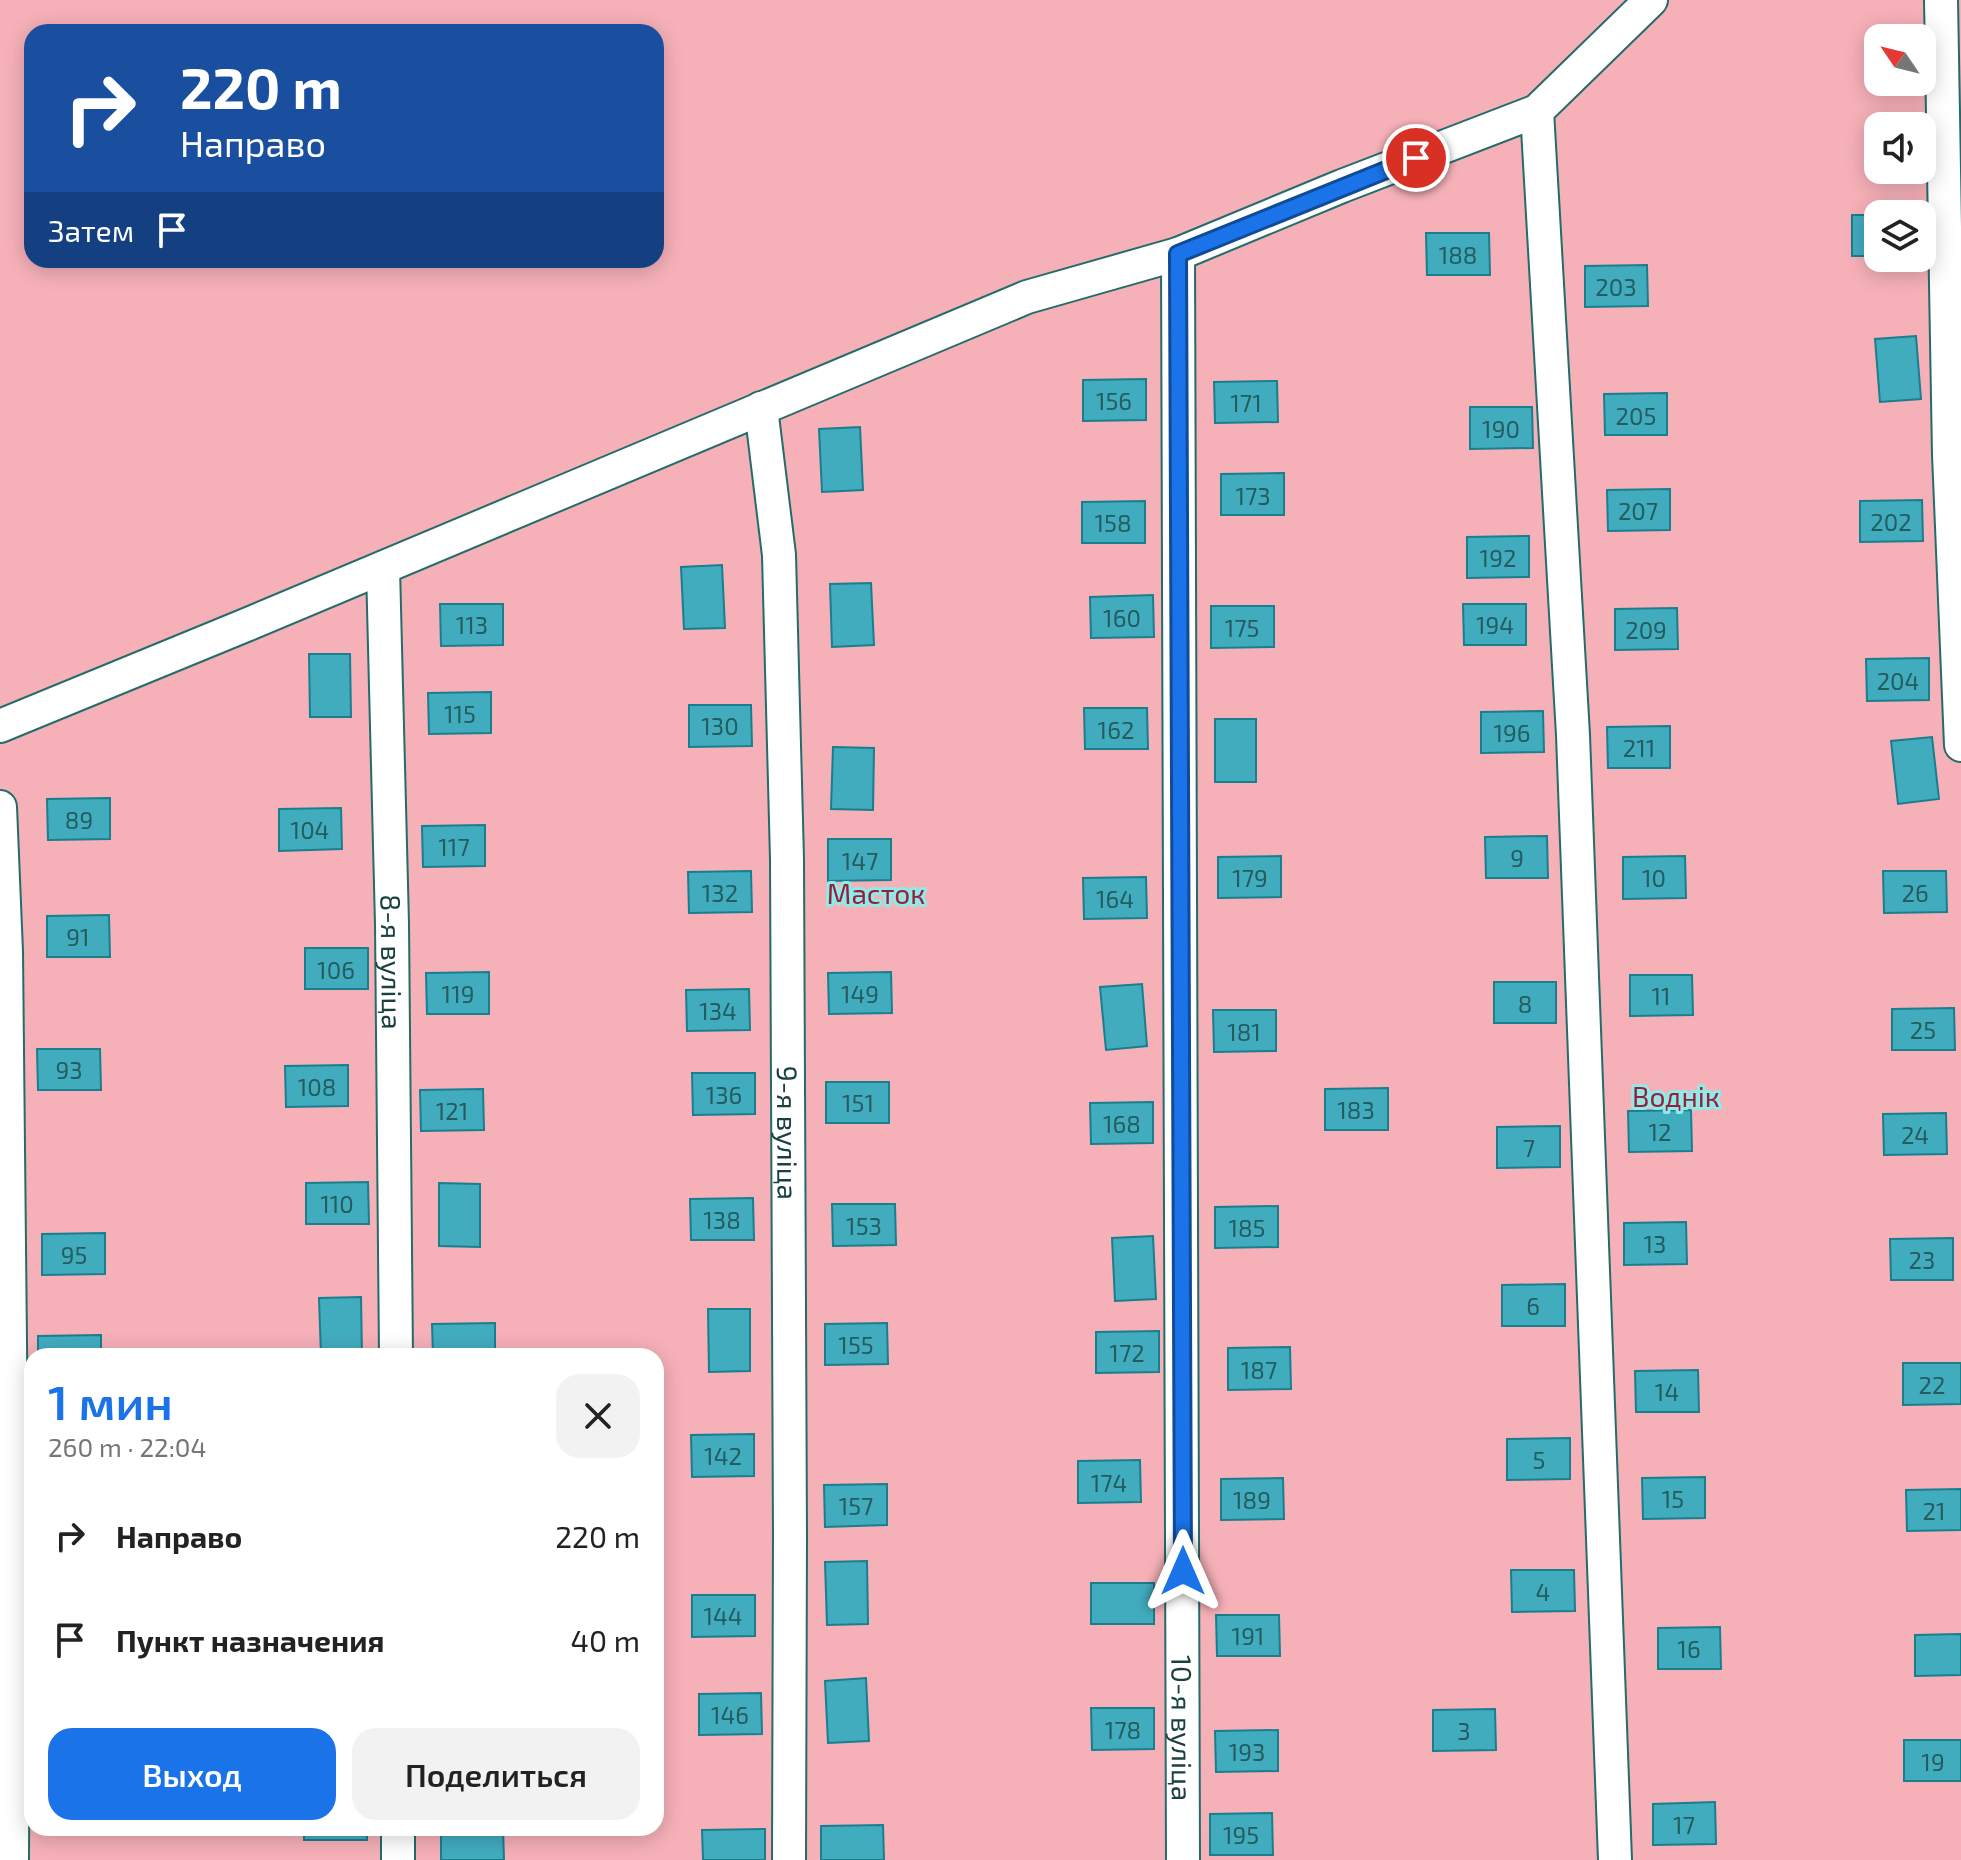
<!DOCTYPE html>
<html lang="ru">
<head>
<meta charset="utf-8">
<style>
	:root { --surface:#fff; --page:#f2f2f2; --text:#222; --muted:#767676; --accent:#1a73e8 }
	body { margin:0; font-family:"Exo 2",sans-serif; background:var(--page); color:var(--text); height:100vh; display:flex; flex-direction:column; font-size:30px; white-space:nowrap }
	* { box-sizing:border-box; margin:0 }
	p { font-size:26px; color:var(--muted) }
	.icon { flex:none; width:44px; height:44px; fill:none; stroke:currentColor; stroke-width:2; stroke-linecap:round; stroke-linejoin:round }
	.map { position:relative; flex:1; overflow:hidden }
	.details { position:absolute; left:24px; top:1348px; width:640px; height:488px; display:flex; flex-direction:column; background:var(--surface); border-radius:24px; box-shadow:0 4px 20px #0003 }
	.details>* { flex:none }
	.top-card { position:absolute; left:24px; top:24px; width:640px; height:244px; border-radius:24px; box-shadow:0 4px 20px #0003; background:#1a4fa0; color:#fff; overflow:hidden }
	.needle { width:52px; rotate:305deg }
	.controls { position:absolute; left:1864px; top:24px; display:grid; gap:16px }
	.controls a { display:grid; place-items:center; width:72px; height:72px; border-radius:16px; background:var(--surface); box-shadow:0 4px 20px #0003; font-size:40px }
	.pin { position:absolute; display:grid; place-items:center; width:68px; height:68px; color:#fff; margin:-34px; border:4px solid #fff; border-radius:50%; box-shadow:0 2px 8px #0007 }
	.me { position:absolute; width:88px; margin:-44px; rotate:0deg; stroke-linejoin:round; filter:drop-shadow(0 0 6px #0008) }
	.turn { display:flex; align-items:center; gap:28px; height:168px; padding:0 24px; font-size:36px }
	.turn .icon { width:104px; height:104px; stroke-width:2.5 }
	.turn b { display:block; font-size:56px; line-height:68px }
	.then { display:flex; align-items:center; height:76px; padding:0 24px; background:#0003; gap:16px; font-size:30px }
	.round { display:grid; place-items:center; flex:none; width:84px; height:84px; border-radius:24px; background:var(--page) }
	.overview { display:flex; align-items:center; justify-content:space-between; height:136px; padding:0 24px }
	h1 { font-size:48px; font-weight:600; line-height:60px; color:var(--accent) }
	.button { display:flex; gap:16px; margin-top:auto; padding:16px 24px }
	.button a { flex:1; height:92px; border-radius:24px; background:var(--accent); color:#fff; font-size:32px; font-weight:600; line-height:92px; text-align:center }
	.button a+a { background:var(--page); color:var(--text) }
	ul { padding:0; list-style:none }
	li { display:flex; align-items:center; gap:24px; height:104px; padding:0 24px }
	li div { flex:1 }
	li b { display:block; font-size:30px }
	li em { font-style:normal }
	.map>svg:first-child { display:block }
	.green { fill:#f6b0b8; fill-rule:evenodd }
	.building { fill:#42acbf; stroke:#197e8e; stroke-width:2 }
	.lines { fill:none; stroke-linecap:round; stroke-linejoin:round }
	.street-casing { stroke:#236c69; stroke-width:36 }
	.street { stroke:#fff; stroke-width:32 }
	.route-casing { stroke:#114b97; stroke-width:20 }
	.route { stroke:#1a73e8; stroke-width:14 }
	.labels { text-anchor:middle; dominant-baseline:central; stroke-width:6; stroke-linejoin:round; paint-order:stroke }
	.number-label { font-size:24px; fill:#245c5f }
	.park-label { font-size:28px; fill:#971e3f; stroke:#8febe6 }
	.street-label { font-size:28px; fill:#1a413f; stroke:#8febe6 }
</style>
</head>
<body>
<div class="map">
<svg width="1961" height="1860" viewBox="0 0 1961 1860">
	<rect width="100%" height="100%" fill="#8febe6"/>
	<!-- green -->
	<path class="green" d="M0,0H1961V1860H0ZM32,32H656V260H32ZM1878,38H1922V82H1878ZM1878,126H1922V170H1878ZM1878,214H1922V258H1878ZM32,1356H656V1828H32Z"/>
	<!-- building -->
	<g class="building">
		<rect x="1852" y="215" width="26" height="41"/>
		<polygon points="1426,233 1489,233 1490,275 1427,275"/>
		<polygon points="1647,265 1648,306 1585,307 1585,266"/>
		<polygon points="1916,336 1921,399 1880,402 1875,339"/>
		<polygon points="1146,379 1146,420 1083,421 1083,380"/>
		<polygon points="1277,381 1278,422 1215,423 1214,382"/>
		<polygon points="1667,393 1667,435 1605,435 1604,394"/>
		<polygon points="1470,407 1532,407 1533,448 1470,449"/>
		<polygon points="860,427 863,490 822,492 819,429"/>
		<polygon points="1284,473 1284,515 1221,515 1221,474"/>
		<polygon points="1670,489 1670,530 1608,531 1607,490"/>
		<polygon points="1922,500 1923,541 1860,542 1860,501"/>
		<polygon points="1145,501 1145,543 1082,543 1082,502"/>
		<polygon points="1529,536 1529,577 1467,578 1467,537"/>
		<polygon points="722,565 725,628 684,629 681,567"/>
		<polygon points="871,583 874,645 832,647 830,584"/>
		<polygon points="1153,595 1154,637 1091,638 1090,597"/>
		<polygon points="440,604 503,604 503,645 441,646"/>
		<polygon points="1463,604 1526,604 1526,645 1464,645"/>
		<polygon points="1211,606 1274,606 1274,647 1211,648"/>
		<polygon points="1677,608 1678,649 1615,650 1615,609"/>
		<polygon points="309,654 350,654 351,717 310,717"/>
		<polygon points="1929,658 1929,700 1867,701 1866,659"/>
		<polygon points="491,692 491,733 429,734 428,693"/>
		<polygon points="689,705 751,705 752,746 689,747"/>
		<polygon points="1084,708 1147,708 1148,749 1085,749"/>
		<polygon points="1543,711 1544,752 1481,753 1481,712"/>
		<rect x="1215" y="719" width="41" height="63"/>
		<polygon points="1670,726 1670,768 1608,768 1607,727"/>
		<polygon points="1932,737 1939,799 1898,804 1891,741"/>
		<polygon points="833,747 874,748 873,810 831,809"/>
		<polygon points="110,798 110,839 48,840 47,799"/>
		<polygon points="341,808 342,849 279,851 279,809"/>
		<polygon points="485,825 485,866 423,867 422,826"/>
		<polygon points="1547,836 1548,878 1486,878 1485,837"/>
		<polygon points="828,839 891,839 891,880 828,881"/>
		<polygon points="1281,856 1281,897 1218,898 1218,857"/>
		<polygon points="1685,856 1686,898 1623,899 1623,857"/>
		<polygon points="751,871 752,912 689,913 688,872"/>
		<polygon points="1883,871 1946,871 1947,912 1884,913"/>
		<polygon points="1146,877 1147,918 1084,919 1083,878"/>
		<polygon points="109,915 110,957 47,957 47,916"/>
		<rect x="305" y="948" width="63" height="41"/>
		<polygon points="489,972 489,1014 427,1014 426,973"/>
		<polygon points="891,972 892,1013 829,1014 828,973"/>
		<polygon points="1630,975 1692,975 1693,1015 1630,1016"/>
		<rect x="1494" y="982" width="62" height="41"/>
		<polygon points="1142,984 1147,1046 1106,1050 1100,987"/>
		<polygon points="749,989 750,1030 687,1031 686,990"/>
		<polygon points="1954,1008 1955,1050 1892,1050 1892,1009"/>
		<polygon points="1213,1010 1276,1010 1276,1051 1214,1052"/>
		<polygon points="37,1049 100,1049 101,1090 38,1090"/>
		<polygon points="348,1065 348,1106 286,1107 285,1066"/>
		<polygon points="692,1073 755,1073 755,1114 693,1115"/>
		<rect x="826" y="1082" width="63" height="41"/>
		<polygon points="1388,1088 1388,1130 1325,1130 1325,1089"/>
		<polygon points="483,1089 484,1130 421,1131 420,1090"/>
		<polygon points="1153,1102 1153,1143 1091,1144 1090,1103"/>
		<polygon points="1691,1110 1692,1151 1629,1152 1628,1111"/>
		<polygon points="1946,1113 1947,1154 1884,1155 1883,1114"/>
		<polygon points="1560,1126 1560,1167 1497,1168 1497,1127"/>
		<polygon points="368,1182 369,1224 306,1224 306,1183"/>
		<polygon points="439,1183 480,1184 480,1247 439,1246"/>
		<polygon points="753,1198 754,1240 691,1240 690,1199"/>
		<polygon points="832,1204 895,1204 896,1245 833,1246"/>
		<polygon points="1278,1206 1278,1247 1215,1248 1215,1207"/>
		<polygon points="1686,1222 1687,1264 1624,1265 1624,1223"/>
		<polygon points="105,1233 105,1274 42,1275 42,1234"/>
		<polygon points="1153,1236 1156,1299 1115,1301 1112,1238"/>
		<polygon points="1953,1238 1953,1280 1891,1280 1890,1239"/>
		<polygon points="1565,1284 1565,1326 1502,1326 1502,1285"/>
		<polygon points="361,1297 362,1356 321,1356 319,1298"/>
		<polygon points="708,1309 750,1309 750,1371 709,1372"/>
		<polygon points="495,1323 495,1356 433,1356 432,1324"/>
		<polygon points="887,1323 888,1364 825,1365 825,1324"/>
		<polygon points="1159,1331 1159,1372 1096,1373 1096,1332"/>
		<polygon points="101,1335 101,1356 38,1356 38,1336"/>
		<polygon points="1290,1347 1291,1389 1228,1390 1228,1348"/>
		<polygon points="1903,1363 1961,1363 1961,1404 1903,1405"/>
		<polygon points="1698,1370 1699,1412 1636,1412 1635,1371"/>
		<polygon points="754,1434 754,1476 692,1477 691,1435"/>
		<polygon points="1570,1438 1570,1479 1507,1480 1507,1439"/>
		<polygon points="1140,1460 1141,1502 1078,1503 1078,1461"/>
		<polygon points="1705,1477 1705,1518 1643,1519 1642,1478"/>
		<polygon points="1283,1478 1284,1519 1221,1520 1221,1479"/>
		<polygon points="887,1484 887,1525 825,1527 824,1485"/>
		<polygon points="1961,1489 1961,1530 1907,1531 1906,1490"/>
		<polygon points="867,1561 868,1624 827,1625 825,1562"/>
		<polygon points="1511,1570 1574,1570 1575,1611 1512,1612"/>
		<rect x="1091" y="1583" width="63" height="41"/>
		<polygon points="692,1595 755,1595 755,1636 692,1637"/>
		<polygon points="1216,1615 1279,1615 1280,1656 1217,1656"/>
		<polygon points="1720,1627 1721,1669 1658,1669 1658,1628"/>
		<polygon points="1961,1634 1961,1675 1915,1676 1915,1635"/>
		<polygon points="866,1678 869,1741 828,1743 825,1681"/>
		<polygon points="761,1693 762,1734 699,1735 699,1694"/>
		<polygon points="1091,1708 1154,1708 1154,1749 1092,1750"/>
		<polygon points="1495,1709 1496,1750 1433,1751 1433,1710"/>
		<polygon points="1278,1730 1278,1771 1216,1772 1215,1731"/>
		<rect x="1904" y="1740" width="57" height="41"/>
		<polygon points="1715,1802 1716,1844 1653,1845 1653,1804"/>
		<polygon points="1272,1813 1273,1855 1210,1855 1210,1814"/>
		<polygon points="883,1825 884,1860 821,1860 821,1826"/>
		<rect x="45" y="1828" width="63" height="3"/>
		<rect x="304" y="1828" width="63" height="12"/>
		<polygon points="441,1828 503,1828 504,1860 441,1860"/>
		<polygon points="765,1829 765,1860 703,1860 702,1830"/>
	</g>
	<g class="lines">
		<defs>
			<g id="street">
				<polyline points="1941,0 1949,454 1961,745"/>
				<polyline points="1537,111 1573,735 1615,1860"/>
				<path id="s1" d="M1178,254L1183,1860"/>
				<path id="s2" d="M761,408L779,555L787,859L790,1536L789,1860"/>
				<path id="s3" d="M383,568L392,924L396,1356"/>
				<polyline points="0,726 246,625 1027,297 1178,254 1342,186 1537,111 1651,0"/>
				<polyline points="0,807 6,952 13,1637 12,1860"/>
				<polyline points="398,1828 398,1860"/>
			</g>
		</defs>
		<!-- street casing -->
		<use href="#street" class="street-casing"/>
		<!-- street -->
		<use href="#street" class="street"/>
	</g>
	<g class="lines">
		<defs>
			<polyline id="route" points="1183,1571 1178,254 1416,158"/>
		</defs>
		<!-- route casing -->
		<use href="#route" class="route-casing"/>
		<!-- route -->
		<use href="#route" class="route"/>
	</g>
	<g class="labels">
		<!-- number labels -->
		<g class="number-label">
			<text x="1458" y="254">188</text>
			<text x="1616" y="286">203</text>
			<text x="1114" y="400">156</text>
			<text x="1246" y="402">171</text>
			<text x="1636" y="415">205</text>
			<text x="1501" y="428">190</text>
			<text x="1253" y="495">173</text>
			<text x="1638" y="510">207</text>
			<text x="1891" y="521">202</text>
			<text x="1113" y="522">158</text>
			<text x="1498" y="557">192</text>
			<text x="1122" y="617">160</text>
			<text x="472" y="624">113</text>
			<text x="1495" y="624">194</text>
			<text x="1242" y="627">175</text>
			<text x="1646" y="629">209</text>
			<text x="1898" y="680">204</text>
			<text x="460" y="713">115</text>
			<text x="720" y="725">130</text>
			<text x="1116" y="729">162</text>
			<text x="1512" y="732">196</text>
			<text x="1639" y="747">211</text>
			<text x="79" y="819">89</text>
			<text x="310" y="829">104</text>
			<text x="454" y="846">117</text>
			<text x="1517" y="857">9</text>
			<text x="860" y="860">147</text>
			<text x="1250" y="877">179</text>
			<text x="1654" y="877">10</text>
			<text x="720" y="892">132</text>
			<text x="1915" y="892">26</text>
			<text x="1115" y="898">164</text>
			<text x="78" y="936">91</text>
			<text x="336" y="969">106</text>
			<text x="458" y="993">119</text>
			<text x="860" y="993">149</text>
			<text x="1661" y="995">11</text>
			<text x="1525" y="1003">8</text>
			<text x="718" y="1010">134</text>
			<text x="1923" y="1029">25</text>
			<text x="1244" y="1031">181</text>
			<text x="69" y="1069">93</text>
			<text x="317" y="1086">108</text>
			<text x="724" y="1094">136</text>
			<text x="858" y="1102">151</text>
			<text x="1356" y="1109">183</text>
			<text x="452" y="1110">121</text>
			<text x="1122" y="1123">168</text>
			<text x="1660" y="1131">12</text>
			<text x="1915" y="1134">24</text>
			<text x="1529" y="1147">7</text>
			<text x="337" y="1203">110</text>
			<text x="722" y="1219">138</text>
			<text x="864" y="1225">153</text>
			<text x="1247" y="1227">185</text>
			<text x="1655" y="1243">13</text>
			<text x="74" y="1254">95</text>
			<text x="1922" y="1259">23</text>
			<text x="1533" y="1305">6</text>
			<text x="856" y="1344">155</text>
			<text x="1127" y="1352">172</text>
			<text x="1259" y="1369">187</text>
			<text x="1932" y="1384">22</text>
			<text x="1667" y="1391">14</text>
			<text x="723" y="1455">142</text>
			<text x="1539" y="1459">5</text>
			<text x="1109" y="1482">174</text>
			<text x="1673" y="1498">15</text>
			<text x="1252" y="1499">189</text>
			<text x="856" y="1505">157</text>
			<text x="1934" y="1510">21</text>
			<text x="1543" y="1591">4</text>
			<text x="723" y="1615">144</text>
			<text x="1248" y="1635">191</text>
			<text x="1689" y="1648">16</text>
			<text x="730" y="1714">146</text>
			<text x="1123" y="1729">178</text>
			<text x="1464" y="1730">3</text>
			<text x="1247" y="1751">193</text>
			<text x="1933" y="1761">19</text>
			<text x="1684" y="1824">17</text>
			<text x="1241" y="1834">195</text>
		</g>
		<!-- park labels -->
		<g class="park-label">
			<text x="876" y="893">Масток</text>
			<text x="1676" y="1096">Воднік</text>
		</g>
		<!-- street labels -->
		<g class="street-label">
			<text stroke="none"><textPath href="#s3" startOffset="394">8-я вуліца</textPath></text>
			<text stroke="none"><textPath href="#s2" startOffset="726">9-я вуліца</textPath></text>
			<text stroke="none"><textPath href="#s1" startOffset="1474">10-я вуліца</textPath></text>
		</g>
	</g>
</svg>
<div class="controls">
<a><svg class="needle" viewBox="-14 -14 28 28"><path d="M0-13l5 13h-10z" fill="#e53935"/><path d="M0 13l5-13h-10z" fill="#767676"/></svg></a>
<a><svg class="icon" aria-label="sound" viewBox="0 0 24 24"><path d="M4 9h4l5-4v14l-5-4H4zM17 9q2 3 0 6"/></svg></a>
<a><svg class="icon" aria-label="layers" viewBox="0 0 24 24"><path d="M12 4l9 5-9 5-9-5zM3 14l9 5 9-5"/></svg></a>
</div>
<div class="pin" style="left:1416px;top:158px;background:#d93025"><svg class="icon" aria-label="arrive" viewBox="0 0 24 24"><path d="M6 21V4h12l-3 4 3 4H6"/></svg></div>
<svg class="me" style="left:1183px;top:1571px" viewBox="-20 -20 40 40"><path d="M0-17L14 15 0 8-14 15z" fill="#1a73e8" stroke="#fff" stroke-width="4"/></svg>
<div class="top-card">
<div class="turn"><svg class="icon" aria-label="right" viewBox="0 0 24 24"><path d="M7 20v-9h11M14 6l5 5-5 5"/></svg><div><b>220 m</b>Направо</div></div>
<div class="then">Затем<svg class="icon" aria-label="arrive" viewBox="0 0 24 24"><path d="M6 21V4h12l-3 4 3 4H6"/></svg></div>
</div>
<section class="details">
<div class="overview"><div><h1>1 мин</h1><p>260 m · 22:04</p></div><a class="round"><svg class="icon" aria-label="close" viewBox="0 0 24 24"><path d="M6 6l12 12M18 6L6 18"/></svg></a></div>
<ul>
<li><svg class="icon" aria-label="right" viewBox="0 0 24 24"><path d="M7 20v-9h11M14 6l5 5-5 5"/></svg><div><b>Направо</b></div><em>220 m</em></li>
<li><svg class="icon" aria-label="arrive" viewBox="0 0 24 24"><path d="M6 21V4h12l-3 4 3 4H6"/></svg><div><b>Пункт назначения</b></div><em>40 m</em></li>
</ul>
<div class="button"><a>Выход</a><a>Поделиться</a></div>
</section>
</div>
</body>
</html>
